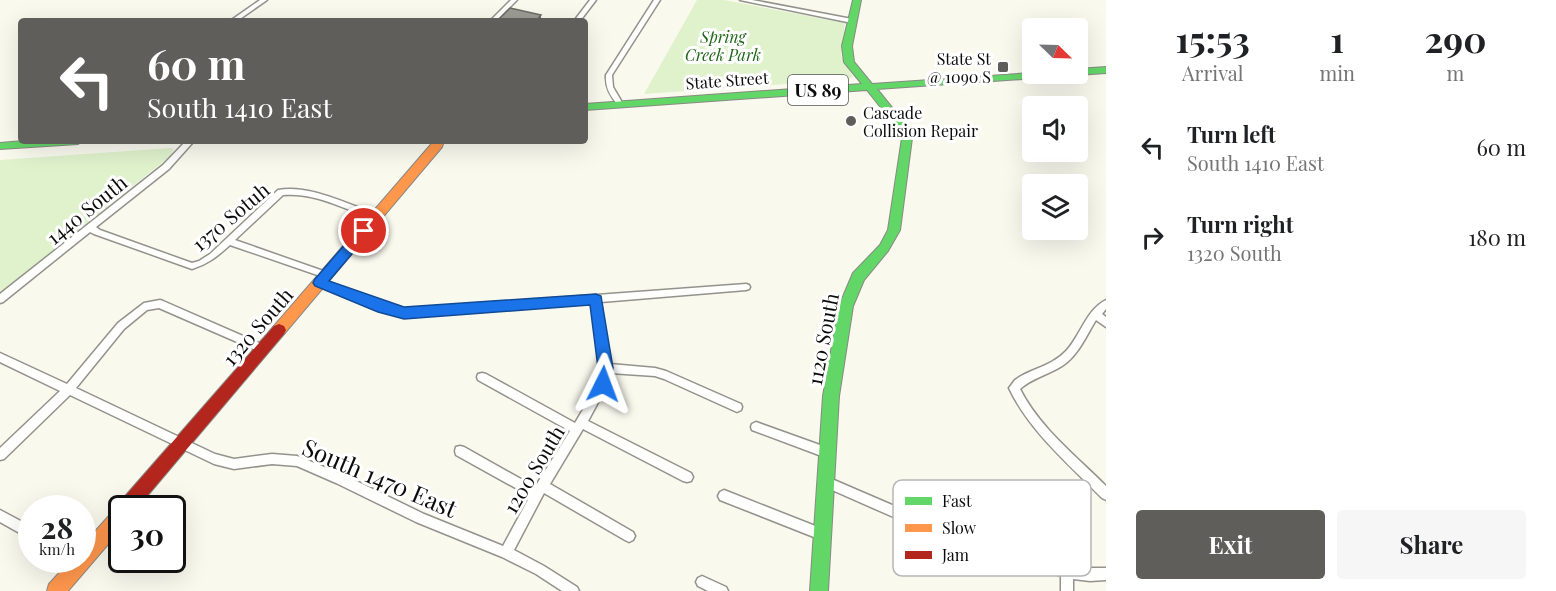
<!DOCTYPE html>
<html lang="en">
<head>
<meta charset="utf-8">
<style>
	:root { --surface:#fff; --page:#f6f6f6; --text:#202124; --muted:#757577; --accent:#5f5e5a }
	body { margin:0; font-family:"Playfair Display",serif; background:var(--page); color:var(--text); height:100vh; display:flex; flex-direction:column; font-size:22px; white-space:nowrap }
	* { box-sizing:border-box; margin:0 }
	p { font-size:20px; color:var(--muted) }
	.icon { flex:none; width:33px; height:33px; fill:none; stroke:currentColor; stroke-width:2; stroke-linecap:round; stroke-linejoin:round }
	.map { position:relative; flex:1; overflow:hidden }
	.side { display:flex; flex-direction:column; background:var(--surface); width:450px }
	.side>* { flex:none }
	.banner { position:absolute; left:18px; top:18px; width:570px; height:126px; border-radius:6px; box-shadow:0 6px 24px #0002; background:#5f5e5a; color:#fff; overflow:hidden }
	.needle { width:39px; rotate:113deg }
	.tools { position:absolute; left:1022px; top:18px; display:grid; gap:12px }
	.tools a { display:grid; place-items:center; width:66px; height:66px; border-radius:6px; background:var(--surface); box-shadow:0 6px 24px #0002; font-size:30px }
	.speed { position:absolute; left:18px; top:495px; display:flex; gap:12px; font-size:30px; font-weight:700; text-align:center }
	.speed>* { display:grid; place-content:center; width:78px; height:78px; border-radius:50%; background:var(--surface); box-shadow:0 6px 24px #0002; line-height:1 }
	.speed small { font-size:15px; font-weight:400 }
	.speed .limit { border:3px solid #111; border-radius:9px; background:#fff; color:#111 }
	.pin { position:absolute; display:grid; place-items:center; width:51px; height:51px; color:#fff; margin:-26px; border:3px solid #fff; border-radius:50%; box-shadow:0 2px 6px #0007 }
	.me { position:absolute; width:66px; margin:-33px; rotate:3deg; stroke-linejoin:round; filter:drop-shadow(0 0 4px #0008) }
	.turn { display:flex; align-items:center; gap:21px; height:126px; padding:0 30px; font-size:27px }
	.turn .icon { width:78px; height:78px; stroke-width:2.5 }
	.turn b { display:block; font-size:42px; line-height:51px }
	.eta { display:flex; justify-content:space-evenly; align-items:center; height:102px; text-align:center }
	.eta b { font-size:36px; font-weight:700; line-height:42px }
	.action { display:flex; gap:12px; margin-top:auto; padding:12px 30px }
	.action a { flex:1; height:69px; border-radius:6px; background:var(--accent); color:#fff; font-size:24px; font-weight:700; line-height:69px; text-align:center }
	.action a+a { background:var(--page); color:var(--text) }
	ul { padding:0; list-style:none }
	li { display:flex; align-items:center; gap:18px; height:90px; padding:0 30px }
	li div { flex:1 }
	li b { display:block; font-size:22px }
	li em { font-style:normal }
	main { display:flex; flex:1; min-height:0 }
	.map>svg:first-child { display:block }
	.green { fill:#dff2cc }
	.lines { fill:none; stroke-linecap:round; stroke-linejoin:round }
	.street-casing { stroke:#93928d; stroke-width:3 }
	.fast-casing { stroke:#898984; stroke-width:2 }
	.slow-casing { stroke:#898984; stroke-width:2 }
	.jam-casing { stroke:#898984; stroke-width:2 }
	.street { fill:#fefefc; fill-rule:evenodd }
	.fast { fill:#63d668; fill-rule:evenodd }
	.slow { fill:#ff974d; fill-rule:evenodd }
	.jam { fill:#b3261e; fill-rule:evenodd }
	.shaded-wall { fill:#6d6c68 }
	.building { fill:#9c9b94; stroke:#6d6c68; stroke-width:1.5 }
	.route { fill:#1a73e8; stroke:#114b97; stroke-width:1.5 }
	.poi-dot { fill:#5f5e5a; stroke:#fff; stroke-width:2 }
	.labels { text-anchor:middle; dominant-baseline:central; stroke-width:6; stroke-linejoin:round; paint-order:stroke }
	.far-park-label { font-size:16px; font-style:italic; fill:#1f6618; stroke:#fff }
	.far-poi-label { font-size:16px; fill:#0b0b0b; stroke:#fff; text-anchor:end }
	.far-street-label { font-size:16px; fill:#0b0b0b; stroke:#fff }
	.shield { fill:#fff; stroke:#545454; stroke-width:1.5 }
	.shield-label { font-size:18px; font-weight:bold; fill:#0b0b0b }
	.street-label { font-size:20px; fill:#0b0b0b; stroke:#fff }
	.near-street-label { font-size:24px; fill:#0b0b0b; stroke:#fff }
	.key { fill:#fff; stroke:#b6b6b6; stroke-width:1.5 }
	.key-label { font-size:16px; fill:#0b0b0b }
</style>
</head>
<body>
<main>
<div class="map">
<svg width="1106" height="591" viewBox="0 0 1106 591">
	<rect width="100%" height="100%" fill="#faf9ee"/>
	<!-- green -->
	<g class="green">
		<polygon points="697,0 724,0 845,23 841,56 853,77 844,80 644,94"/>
		<polygon points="171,148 174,149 169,157 0,293 0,160"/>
	</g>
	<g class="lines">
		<defs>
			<g id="street">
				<polygon points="260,0 267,0 237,21 230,21"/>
				<polygon points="511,0 517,0 496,21 490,21"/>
				<polygon points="590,0 596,0 580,21 574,21"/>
				<path d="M654,0H660L612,75L613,87L623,104L622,105H618C610,96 605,87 606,75Z"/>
				<polygon points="740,0 752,0 852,19 855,21 852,23"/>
				<path d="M186,141H194L169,169L96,227L100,230L192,263L199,261L210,254L278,190C310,184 349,205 379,215L380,217L376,220C346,210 316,192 283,195L235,240L329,273L330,275L329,277L326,278L230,245C218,256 208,264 192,269L94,234L90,232L3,302L0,303V294L163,165Z"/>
				<polygon points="319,280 384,305 404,309 746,284 749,285 750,287 749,289 746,290 601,302 610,364 655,368 666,371 741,404 742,407 741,410 737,412 664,379 655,376 610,373 608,384 588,421 691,473 693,477 691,481 687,482 683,481 583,429 550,484 633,532 635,536 633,540 629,542 625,540 544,493 514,550 544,566 577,587 579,591 562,591 536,574 502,557 416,522 336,483 297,466 272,464 234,469 214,464 70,395 4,459 0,460 0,448 60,391 0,362 0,353 67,384 118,323 144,303 160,300 163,301 266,346 268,349 266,352 263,353 260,352 159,308 147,310 124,329 76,388 215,454 234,459 272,454 297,456 344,475 424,514 503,546 530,496 456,455 455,451 456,447 460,446 464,447 535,487 570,431 478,380 477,377 478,374 482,373 486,374 575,423 598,384 601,368 592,302 404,317 380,311 316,285 315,283 316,281"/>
				<path d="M1106,300V309L1102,314L1106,317V327L1096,320C1086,336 1078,356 1062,366C1048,375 1032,378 1020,389C1039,427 1076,456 1106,486V500L1102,498C1069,464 1030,432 1009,388L1015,380L1021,376C1036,368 1054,364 1066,351C1081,335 1086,310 1106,300Z"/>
				<polygon points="756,422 831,449 832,453 831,457 827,458 752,430 751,427 752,424"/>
				<polygon points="827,477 899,508 1052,560 1082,568 1106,568 1106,580 1090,581 1073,579 1073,591 1061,591 1061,576 898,519 823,486 821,482 823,478"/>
				<polygon points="724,490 828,531 830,535 828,539 824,541 720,500 718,496 720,492"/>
				<polygon points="0,510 32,527 32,540 0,522"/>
				<polygon points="702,576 726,587 728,591 708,591 698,586 696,582 698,578"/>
			</g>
			<g id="fast">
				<polygon points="853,0 861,0 852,46 854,62 872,84 1032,73 1057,74 1052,77 877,89 906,125 912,138 900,230 888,251 864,280 853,306 839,396 828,591 810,591 823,396 839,306 853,273 880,245 888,230 902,138 897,128 867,90 585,110 585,104 862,84 844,62 842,46"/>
				<polygon points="1106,67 1106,73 1077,75 1073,74 1077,74 1077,69"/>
				<polygon points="24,141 83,141 78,144 0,149 0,143"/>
			</g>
			<g id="slow">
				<polygon points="434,141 444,141 442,147 284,334 279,336 274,334 272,330 274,326"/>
				<polygon points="122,505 128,508 122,508 122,528 68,591 47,591 49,584 71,560 82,560 82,546 116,508"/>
			</g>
			<polygon id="jam" points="279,324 284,326 286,330 284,334 137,508 122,508 122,515 120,514 117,508 120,502 274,326"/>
		</defs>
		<!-- street casing -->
		<use href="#street" class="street-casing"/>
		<!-- fast casing -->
		<use href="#fast" class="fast-casing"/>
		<!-- slow casing -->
		<use href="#slow" class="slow-casing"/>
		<!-- jam casing -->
		<use href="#jam" class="jam-casing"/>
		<!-- street -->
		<use href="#street" class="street"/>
		<!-- fast -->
		<use href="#fast" class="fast"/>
		<!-- slow -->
		<use href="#slow" class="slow"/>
		<!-- jam -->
		<use href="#jam" class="jam"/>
	</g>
	<!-- shaded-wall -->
	<polygon class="shaded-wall" points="541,15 541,21 536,21"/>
	<!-- building -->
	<polygon class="building" points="510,8 541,15 536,21 497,21"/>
	<!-- route -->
	<polygon class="route" points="364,227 368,228 370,231 368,235 329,281 404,307 596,294 601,296 613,368 608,389 603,391 597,389 595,384 598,368 590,305 404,319 378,312 315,286 313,283 315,279 359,228"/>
	<!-- markers -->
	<g class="poi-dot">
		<rect x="997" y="61" width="12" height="12" rx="3"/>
		<circle cx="851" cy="121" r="6"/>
	</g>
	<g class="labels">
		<!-- far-park labels -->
		<g class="far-park-label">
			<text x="723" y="36">Spring<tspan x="723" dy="18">Creek Park</tspan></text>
		</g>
		<!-- far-poi labels -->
		<g class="far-poi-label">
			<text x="991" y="58">State St<tspan x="991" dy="18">@ 1090 S</tspan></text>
			<text x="863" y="112" text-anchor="start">Cascade<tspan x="863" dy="18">Collision Repair</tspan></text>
		</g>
		<!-- far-street labels -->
		<g class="far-street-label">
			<text transform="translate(727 80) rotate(-4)">State Street</text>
		</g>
		<!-- shield labels -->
		<rect class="shield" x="788" y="75" width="60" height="30" rx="4.5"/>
		<g class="shield-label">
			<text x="818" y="90">US 89</text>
		</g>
		<!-- street labels -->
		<g class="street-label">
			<text transform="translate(86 209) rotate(-39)">1440 South</text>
			<text transform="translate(230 216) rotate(-40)">1370 Sotuh</text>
			<text transform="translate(257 326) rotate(-49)">1320 South</text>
			<text transform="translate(822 339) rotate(-79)">1120 South</text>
			<text transform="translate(533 469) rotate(-59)">1200 South</text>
		</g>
		<!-- near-street labels -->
		<g class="near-street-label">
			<text transform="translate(380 477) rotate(23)">South 1470 East</text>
		</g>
	</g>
	<!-- legend -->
	<rect x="893" y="480" width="198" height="96" rx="9" class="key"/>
	<rect x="905" y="497" width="27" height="8" fill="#63d668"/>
	<rect x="905" y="524" width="27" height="8" fill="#ff974d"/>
	<rect x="905" y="551" width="27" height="8" fill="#b3261e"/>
	<g class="key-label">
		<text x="942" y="507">Fast</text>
		<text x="942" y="534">Slow</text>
		<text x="942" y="561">Jam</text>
	</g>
</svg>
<div class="tools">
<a><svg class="needle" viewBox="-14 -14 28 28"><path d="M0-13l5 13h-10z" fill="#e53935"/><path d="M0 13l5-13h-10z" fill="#757577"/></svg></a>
<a><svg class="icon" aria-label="sound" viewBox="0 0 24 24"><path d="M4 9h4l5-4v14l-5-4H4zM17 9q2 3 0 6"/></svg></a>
<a><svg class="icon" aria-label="layers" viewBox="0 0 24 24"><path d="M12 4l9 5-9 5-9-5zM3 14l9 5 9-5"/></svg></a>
</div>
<div class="speed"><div>28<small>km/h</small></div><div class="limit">30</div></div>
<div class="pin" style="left:364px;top:231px;background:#d93025"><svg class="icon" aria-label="arrive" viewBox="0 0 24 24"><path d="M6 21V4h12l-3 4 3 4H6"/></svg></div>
<svg class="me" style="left:603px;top:384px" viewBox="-20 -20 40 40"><path d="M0-17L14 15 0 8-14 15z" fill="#1a73e8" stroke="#fff" stroke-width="4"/></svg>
<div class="banner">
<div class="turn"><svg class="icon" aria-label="left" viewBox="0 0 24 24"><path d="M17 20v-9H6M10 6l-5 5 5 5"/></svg><div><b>60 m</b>South 1410 East</div></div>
</div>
</div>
<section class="side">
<div class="eta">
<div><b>15:53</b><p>Arrival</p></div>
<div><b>1</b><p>min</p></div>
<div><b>290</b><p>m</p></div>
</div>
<ul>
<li><svg class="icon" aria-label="left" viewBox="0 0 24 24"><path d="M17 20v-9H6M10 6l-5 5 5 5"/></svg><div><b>Turn left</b><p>South 1410 East</p></div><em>60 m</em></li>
<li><svg class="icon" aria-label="right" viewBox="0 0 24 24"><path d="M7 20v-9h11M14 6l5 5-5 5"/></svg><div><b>Turn right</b><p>1320 South</p></div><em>180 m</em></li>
</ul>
<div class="action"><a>Exit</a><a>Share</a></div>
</section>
</main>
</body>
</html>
